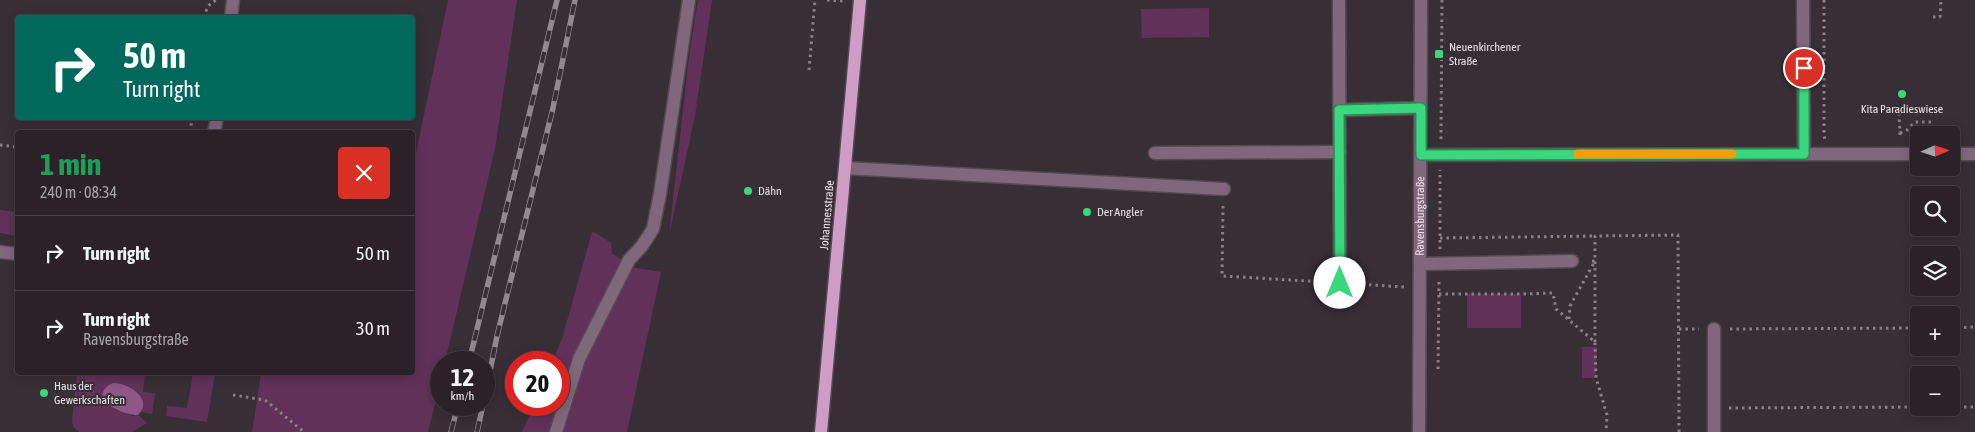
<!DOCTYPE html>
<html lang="en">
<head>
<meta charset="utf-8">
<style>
	:root { --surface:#2a2228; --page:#322a30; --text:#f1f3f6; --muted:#a5a4a8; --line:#463f45 }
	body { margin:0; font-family:"Asap Condensed",sans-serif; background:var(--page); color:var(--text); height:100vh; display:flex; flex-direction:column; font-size:19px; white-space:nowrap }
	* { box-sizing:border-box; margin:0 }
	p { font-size:16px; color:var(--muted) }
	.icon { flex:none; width:28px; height:28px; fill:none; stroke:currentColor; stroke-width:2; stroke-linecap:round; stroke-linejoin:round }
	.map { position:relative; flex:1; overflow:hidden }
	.sheet { position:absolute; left:15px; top:130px; width:400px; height:245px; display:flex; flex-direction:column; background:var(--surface); border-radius:5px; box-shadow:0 2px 12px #0003,0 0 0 1px var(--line) }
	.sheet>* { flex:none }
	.top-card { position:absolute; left:15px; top:15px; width:400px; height:105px; border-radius:5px; box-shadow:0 2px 12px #0003,0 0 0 1px var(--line); background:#00695c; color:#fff; overflow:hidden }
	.needle { width:32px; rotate:87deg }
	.buttons { position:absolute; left:1910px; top:126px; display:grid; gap:10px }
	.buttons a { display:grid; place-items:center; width:50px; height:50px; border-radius:5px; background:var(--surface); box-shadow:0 2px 12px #0003,0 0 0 1px var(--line); font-size:25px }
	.speed { position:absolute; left:430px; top:351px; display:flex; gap:10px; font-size:25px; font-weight:700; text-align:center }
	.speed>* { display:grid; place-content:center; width:65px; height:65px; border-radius:50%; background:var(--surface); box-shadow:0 2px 12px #0003,0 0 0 1px var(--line); line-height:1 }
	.speed small { font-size:12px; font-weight:400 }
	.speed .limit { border:8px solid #d22; background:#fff; color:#111 }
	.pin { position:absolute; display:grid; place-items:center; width:42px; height:42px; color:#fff; margin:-21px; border:2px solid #fff; border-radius:50%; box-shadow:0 1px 5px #0007 }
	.me { position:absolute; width:55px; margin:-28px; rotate:0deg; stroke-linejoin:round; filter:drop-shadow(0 0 4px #0008) }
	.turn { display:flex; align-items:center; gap:18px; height:105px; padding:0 25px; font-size:22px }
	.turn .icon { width:65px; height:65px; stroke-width:2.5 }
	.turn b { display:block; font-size:35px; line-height:42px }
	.round { display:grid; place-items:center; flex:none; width:52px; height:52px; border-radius:5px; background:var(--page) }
	.headline { display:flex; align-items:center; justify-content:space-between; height:85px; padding:0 25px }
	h1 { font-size:30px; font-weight:700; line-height:38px; color:#1e9e55 }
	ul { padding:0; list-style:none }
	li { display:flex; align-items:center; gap:15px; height:75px; padding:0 25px; border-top:1px solid var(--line) }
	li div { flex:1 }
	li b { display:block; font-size:19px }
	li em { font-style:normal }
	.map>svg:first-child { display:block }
	.green { fill:#61315a }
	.water { fill:#8e5785 }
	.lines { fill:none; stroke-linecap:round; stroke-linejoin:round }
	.minor-casing { stroke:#544b52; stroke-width:15 }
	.major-casing { stroke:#544b52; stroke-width:15 }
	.path { stroke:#888086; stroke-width:3; stroke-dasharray:2.5 4; stroke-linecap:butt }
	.minor { stroke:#81677c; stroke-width:12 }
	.major { stroke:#cf9cc5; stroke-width:12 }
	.rail-casing { stroke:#91898f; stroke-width:5.5 }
	.rail { stroke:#382e36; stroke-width:4; stroke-dasharray:11; stroke-linecap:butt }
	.route-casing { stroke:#268c52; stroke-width:12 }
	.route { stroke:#3bd77e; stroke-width:9 }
	.slow { stroke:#f59e0b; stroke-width:9 }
	.poi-dot { fill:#3bd77e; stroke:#382e36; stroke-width:2 }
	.labels { text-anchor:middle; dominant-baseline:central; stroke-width:4; stroke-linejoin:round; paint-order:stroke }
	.poi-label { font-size:12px; fill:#e8e1e6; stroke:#382e36; text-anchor:start }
	.street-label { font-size:12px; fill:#e8e1e6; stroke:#382e36 }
</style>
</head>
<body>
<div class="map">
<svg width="1975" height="432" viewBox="0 0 1975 432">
	<rect width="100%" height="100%" fill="#382e36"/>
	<!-- green -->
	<g class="green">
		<polygon points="448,0 517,0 495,149 445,362 441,362 441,380 428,432 252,432 261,373 258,373 412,372 413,167"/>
		<polygon points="698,0 712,0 695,116 669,235 689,57"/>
		<polygon points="1209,8 1209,37 1142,38 1141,9"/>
		<polygon points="0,210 17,212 17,236 0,233"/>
		<polygon points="592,232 596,233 611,243 612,254 622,260 618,272 553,432 522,432 534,405 559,405 559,362 552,362 562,339"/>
		<polygon points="631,267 661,272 627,432 563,432 585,360"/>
		<rect x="1467" y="294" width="54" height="34"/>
		<polygon points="1582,347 1597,347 1596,378 1582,378"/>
		<polygon points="77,373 145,373 143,392 155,393 152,414 141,412 141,399 139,393 113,408 133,416 138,415 147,423 132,432 80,432 73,427 72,420"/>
		<polygon points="193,373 215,373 207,422 166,416 167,406 187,408"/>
	</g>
	<!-- water -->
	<path class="water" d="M113,383C129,383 154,399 138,415C123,416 84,397 113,383Z"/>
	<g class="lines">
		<defs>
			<g id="minor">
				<polyline points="1339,0 1340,283"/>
				<polyline points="1803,0 1804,154"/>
				<polyline points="231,18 233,0"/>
				<polyline points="1339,110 1421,108"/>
				<polyline points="214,132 217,118"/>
				<polyline points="1155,153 1340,152"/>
				<polyline points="1951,154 1975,154"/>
				<polyline points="1421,155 1919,154"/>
				<polyline points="845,168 1224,189"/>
				<polyline points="0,252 18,254"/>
				<polyline points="1420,264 1572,261"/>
				<polyline points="556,432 579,359 629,260 642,246 653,229 660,194 689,0"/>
				<path id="s1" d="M1419,432L1421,0"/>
				<polyline points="1714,432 1714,329"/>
			</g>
			<polyline id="major" points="821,432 860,0"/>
		</defs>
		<!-- minor casing -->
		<use href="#minor" class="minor-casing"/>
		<!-- major casing -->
		<use href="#major" class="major-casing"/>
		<!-- path -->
		<g class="path">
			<polyline points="827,0 844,1"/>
			<polyline points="1824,0 1824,136 1825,139"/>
			<polyline points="1933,17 1940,17 1941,0"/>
			<path d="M205,18C206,8 208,4 217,0"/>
			<polyline points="809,70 815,0"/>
			<polyline points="1899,113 1900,135"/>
			<polyline points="190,132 192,118"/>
			<polyline points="1900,133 1907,130 1915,122 1933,122"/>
			<polyline points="1441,139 1442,0"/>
			<polyline points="0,145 18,147"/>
			<polyline points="1223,206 1222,276 1325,282"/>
			<polyline points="1440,238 1595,236"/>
			<polyline points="1440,249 1440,170"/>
			<polyline points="1356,284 1405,287"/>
			<polyline points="1439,294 1521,294 1553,293 1556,309 1595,342 1596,378 1607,415 1606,432"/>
			<polyline points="1569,319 1570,306 1595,261 1588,261"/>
			<polyline points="1951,328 1975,327"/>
			<polyline points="1679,329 1699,329"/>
			<polyline points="1730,329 1919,328"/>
			<polyline points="1595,342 1595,236 1678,235 1679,432"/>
			<polyline points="1438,369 1439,280"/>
			<polyline points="233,395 265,400 304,432"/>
			<polyline points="1951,407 1975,407"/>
			<polyline points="1729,408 1919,407"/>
		</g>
		<!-- minor -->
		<use href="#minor" class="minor"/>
		<!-- major -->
		<use href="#major" class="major"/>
		<defs>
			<g id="rail">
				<polyline points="469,362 557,0"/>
				<polyline points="484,401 497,336 553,108 575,0"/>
				<polyline points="451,432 458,405"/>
				<polyline points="477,432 483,405"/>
			</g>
		</defs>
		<!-- rail casing -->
		<use href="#rail" class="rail-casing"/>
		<!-- rail -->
		<use href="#rail" class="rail"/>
	</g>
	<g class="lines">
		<defs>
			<polyline id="route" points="1340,283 1339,110 1421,108 1421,155 1804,154 1804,68"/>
		</defs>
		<!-- route casing -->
		<use href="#route" class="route-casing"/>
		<!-- route -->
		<use href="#route" class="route"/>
		<!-- slow -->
		<polyline class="slow" points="1578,154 1732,154"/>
	</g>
	<!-- markers -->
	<g class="poi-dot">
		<rect x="1434" y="49" width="10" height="10" rx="2.5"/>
		<circle cx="1902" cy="94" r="5"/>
		<circle cx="748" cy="191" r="5"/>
		<circle cx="1087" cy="212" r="5"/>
		<circle cx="44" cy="393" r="5"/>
	</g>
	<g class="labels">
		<!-- poi labels -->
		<g class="poi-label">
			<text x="1449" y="47">Neuenkirchener<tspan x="1449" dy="14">Straße</tspan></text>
			<text x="1902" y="109" text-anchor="middle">Kita Paradieswiese</text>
			<text x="758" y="191">Dähn</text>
			<text x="1097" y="212">Der Angler</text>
			<text x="54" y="386">Haus der<tspan x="54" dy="14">Gewerkschaften</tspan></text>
		</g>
		<!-- street labels -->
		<g class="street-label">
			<text transform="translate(827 215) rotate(-85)">Johannesstraße</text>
			<text stroke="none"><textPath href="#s1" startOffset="216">Ravensburgstraße</textPath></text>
		</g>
	</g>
</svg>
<div class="buttons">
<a><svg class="needle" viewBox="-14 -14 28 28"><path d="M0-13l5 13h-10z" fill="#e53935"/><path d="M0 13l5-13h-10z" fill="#a5a4a8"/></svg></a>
<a><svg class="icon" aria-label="search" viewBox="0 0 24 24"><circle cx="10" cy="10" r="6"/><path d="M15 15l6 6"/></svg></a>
<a><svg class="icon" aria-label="layers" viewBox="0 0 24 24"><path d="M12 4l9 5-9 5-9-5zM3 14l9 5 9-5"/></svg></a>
<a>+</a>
<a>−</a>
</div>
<div class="speed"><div>12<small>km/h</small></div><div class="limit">20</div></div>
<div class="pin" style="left:1804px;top:68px;background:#d93025"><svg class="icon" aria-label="arrive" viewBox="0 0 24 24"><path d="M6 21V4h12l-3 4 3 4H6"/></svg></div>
<svg class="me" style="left:1340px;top:283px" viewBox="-20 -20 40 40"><circle r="19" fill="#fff"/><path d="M0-13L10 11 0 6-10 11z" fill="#3bd77e"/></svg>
<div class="top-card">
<div class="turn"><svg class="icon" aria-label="right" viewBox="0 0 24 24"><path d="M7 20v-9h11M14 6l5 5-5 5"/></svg><div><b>50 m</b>Turn right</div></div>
</div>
<section class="sheet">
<div class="headline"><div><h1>1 min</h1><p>240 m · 08:34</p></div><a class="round" style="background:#d93025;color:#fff"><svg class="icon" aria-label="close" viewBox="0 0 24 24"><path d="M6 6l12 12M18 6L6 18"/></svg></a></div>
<ul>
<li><svg class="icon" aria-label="right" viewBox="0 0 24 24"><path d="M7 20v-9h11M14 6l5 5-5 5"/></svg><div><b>Turn right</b></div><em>50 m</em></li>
<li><svg class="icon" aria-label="right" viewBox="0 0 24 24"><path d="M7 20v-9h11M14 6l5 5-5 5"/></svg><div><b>Turn right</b><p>Ravensburgstraße</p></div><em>30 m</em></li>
</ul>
</section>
</div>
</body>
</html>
